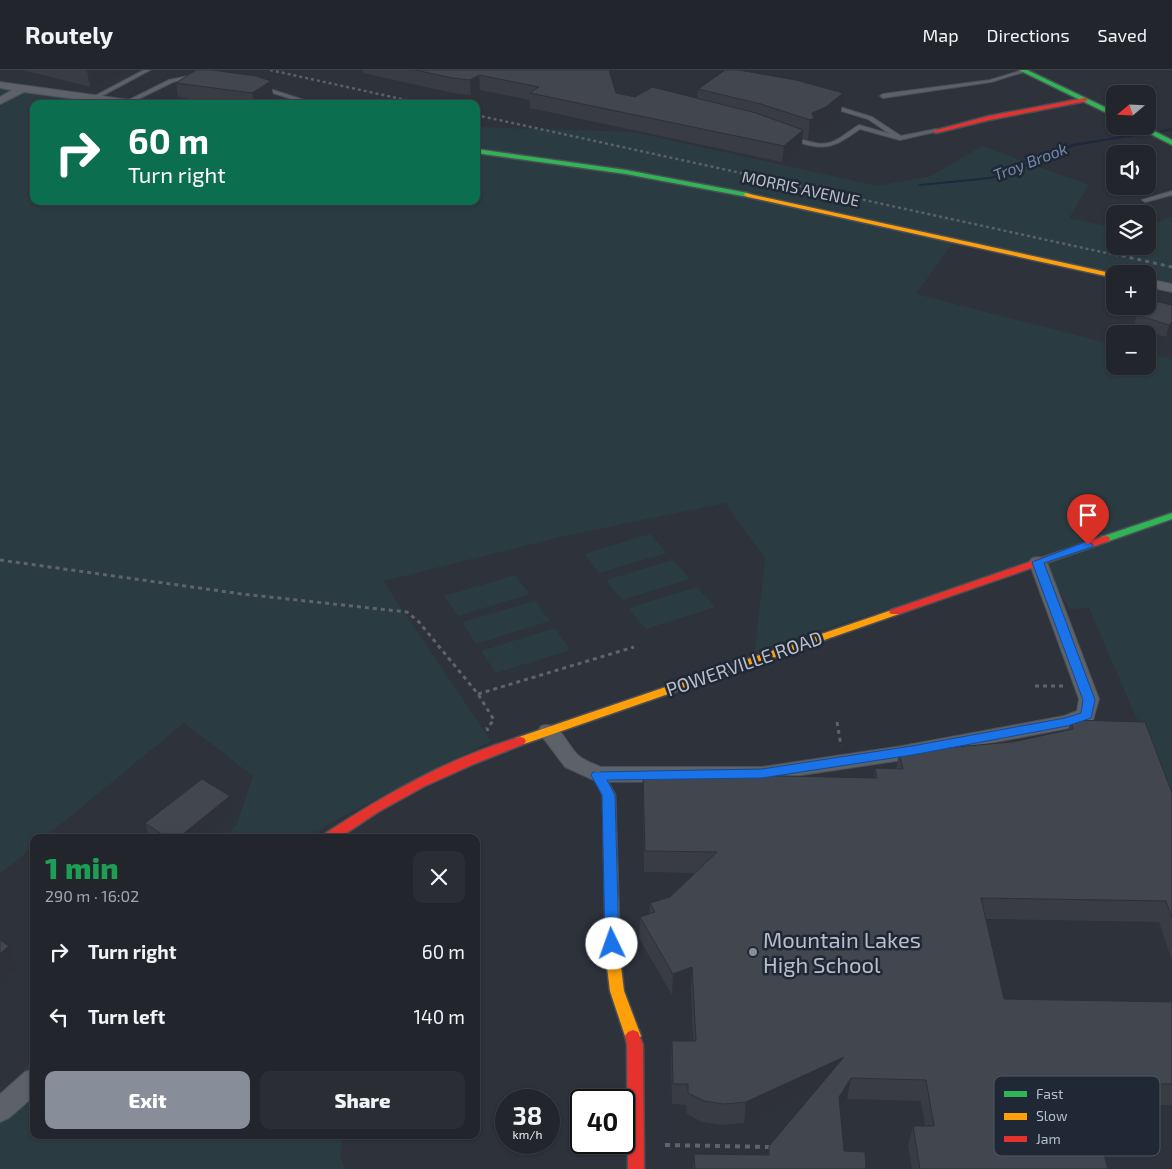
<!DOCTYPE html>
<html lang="en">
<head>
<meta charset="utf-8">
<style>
	:root { --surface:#22262c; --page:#2a2e34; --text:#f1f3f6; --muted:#a2a5a9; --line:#3f4348; --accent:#878e99 }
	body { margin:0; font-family:"Exo 2",sans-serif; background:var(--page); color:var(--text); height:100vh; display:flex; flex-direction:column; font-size:19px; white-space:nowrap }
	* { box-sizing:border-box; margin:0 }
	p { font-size:16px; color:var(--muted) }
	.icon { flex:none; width:28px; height:28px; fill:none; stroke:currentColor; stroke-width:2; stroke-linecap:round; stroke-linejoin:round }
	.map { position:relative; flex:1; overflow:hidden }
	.details { position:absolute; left:30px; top:764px; width:450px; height:305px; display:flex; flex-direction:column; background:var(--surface); border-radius:10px; box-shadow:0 1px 4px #0004,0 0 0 1px var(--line) }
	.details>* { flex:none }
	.top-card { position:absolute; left:30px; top:30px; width:450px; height:105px; border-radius:10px; box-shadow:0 1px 4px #0004,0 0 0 1px var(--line); background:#0b6e4f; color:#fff; overflow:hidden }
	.needle { width:32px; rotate:251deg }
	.controls { position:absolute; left:1106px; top:15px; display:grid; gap:10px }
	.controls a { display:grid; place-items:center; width:50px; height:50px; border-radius:10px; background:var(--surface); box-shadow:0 1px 4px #0004,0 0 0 1px var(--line); font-size:25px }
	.speed { position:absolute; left:495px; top:1019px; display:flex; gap:10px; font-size:25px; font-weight:700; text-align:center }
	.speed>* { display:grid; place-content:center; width:65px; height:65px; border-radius:50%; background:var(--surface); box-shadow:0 1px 4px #0004,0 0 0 1px var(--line); line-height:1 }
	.speed small { font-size:12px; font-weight:400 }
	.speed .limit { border:2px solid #111; border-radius:8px; background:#fff; color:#111 }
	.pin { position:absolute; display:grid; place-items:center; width:42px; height:42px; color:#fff; margin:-51px -21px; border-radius:50% 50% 50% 0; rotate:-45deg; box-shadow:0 0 5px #0007 }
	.pin .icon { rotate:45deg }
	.me { position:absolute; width:55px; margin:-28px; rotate:357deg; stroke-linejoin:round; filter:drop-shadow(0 0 4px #0008) }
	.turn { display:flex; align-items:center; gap:18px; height:105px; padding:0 15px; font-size:22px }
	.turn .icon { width:65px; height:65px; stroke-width:2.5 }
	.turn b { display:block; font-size:35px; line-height:42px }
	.round { display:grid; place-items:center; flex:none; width:52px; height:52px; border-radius:10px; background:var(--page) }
	.overview { display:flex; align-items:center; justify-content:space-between; height:85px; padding:0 15px }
	h1 { font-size:30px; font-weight:800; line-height:38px; color:#1e9e55 }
	.cta { display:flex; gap:10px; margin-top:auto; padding:10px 15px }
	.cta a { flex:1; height:58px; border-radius:10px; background:var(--accent); color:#fff; font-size:20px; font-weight:800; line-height:58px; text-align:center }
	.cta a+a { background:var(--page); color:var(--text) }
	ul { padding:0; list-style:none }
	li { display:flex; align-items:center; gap:15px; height:65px; padding:0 15px }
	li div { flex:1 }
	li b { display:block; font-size:19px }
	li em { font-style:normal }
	header { display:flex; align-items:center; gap:30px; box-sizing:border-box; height:70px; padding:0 25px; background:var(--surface); border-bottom:1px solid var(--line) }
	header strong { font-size:24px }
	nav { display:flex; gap:28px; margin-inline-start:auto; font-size:18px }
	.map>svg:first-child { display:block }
	.green { fill:#2a3c41 }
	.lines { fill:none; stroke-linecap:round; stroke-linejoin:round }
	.stream { fill:#1c293f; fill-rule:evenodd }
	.lane-casing { stroke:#4b4f58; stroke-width:2 }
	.street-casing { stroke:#4b4f58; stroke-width:2 }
	.fast-casing { stroke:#4b4f58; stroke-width:3 }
	.slow-casing { stroke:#4b4f58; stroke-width:3 }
	.jam-casing { stroke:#4b4f58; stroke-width:3 }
	.path-far1 { stroke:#5f646a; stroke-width:3; stroke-dasharray:4 4; stroke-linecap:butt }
	.path { stroke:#5f646a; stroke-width:4; stroke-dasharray:5 5; stroke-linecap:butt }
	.lane { fill:#5d6168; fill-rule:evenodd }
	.street { fill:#5d6168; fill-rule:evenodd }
	.fast { fill:#30b455; fill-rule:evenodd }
	.slow { fill:#ff9f0a; fill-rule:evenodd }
	.jam { fill:#e5322d; fill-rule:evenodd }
	.rail-far1 { stroke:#5b5f66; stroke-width:2.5; stroke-dasharray:3 3; stroke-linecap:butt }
	.rail { stroke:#5b5f66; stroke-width:3; stroke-dasharray:4 4; stroke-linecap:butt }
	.wall { fill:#393c43 }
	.shaded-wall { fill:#2e3137 }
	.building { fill:#42464e; stroke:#2e3137 }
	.route { fill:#1a73e8; stroke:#114b97 }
	.poi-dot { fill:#878e99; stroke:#202836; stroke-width:2 }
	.labels { text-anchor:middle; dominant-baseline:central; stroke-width:5; stroke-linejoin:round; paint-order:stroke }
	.far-water-label { font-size:16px; font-style:italic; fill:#7388a8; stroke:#202836 }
	.far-street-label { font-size:16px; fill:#b8bfcb; stroke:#202836 }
	.street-label { font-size:19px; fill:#b8bfcb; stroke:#202836 }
	.near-poi-label { font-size:22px; fill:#b8bfcb; stroke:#202836; text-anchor:start }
	.key { fill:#202836; stroke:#4e5563; stroke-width:1 }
	.key-label { font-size:14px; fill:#b8bfcb }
</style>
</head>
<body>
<header>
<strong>Routely</strong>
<nav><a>Map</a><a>Directions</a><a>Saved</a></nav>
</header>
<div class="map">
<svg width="1172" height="1099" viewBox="0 0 1172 1099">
	<rect width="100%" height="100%" fill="#2d323b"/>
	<!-- green -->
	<g class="green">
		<polygon points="0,16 108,34 34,34 34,131 476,131 476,82 507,87 476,76 476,64 480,57 634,62 877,116 931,106 982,76 1089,115 1069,148 1115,158 1115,176 1148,176 1148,157 1172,146 1172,218 1148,212 1148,204 1115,204 955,170 916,224 1115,275 1115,296 1148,296 1148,283 1172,289 1172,730 1089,538 1070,539 1038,492 755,581 765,488 725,433 560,467 383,511 491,671 328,754 312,767 225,767 237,754 253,706 184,653 45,767 34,768 34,776 0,804"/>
		<polygon points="650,464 667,483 599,503 584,484"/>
		<polygon points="673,490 690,509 622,530 606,510"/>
		<polygon points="515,505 530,524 458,546 444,526"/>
		<polygon points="697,517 715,537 646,559 628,538"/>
		<polygon points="535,531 550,551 476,574 462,552"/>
		<polygon points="555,558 570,580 496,603 481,581"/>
		<polygon points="34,988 34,1065 343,1065 340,1085 345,1099 0,1099 0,1027"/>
	</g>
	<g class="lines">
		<!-- stream -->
		<g class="stream">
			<polygon points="1172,58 1172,60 1157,63 1155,62"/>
			<polygon points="1140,63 1142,64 1141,65 1074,76 1054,87 991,109 920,116 918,115 920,114 990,107 1050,85 1072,74"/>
		</g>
		<defs>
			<g id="lane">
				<polygon points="144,0 150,0 96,29 91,28"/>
				<polygon points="1023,0 1027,1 991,12 883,28 880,26 883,24 990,10"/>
				<polygon points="193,5 195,5 195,7 173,12 130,33 125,32 169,10"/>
				<polygon points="260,17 264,17 316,34 308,34 260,19"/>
				<path d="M830,34L872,47L901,66L936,59L939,61L900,70L860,59C830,80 824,81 789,69L788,68L791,66C808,71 822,79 838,69C845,65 852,59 859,55L890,64L868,49L828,37V35Z"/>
				<polygon points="1172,121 1172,125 1145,132 1142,130"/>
			</g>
			<g id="street">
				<polygon points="0,12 137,31 142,34 112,34 24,22 0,34 0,27 12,20 0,18"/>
				<polygon points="1148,209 1172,214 1172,222 1148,217"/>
				<path d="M1038,487L1044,488L1047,492L1099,629L1093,650L1074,657L902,690L762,711L598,712L565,697L538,661L541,656C561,650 566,675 579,686C585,691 594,694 601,697H762L902,676L1064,646L1077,641L1079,629L1029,492L1032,488Z"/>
				<polygon points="34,999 34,1026 9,1048 0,1052 0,1024 25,1002"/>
			</g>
			<g id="fast">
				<polygon points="1019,0 1027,0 1115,42 1115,47"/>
				<polygon points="1135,56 1144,56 1172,70 1172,75"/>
				<polygon points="476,79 626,100 748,123 752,125 748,127 626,104 476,83"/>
				<polygon points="1172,443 1172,449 1109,471 1105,472 1100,469 1101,467"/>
			</g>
			<g id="slow">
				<polygon points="745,123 1115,204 1115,208 748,127 744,125"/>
				<polygon points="895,539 901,542 899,544 524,674 516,674 514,671 516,668"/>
				<polygon points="598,701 602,702 615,725 620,889 624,921 641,966 638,970 633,972 628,970 625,966 610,921 606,889 603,725 592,705 594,702"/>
			</g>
			<g id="jam">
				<polygon points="1085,28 1087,29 1087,31 989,50 936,63 933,61 989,46"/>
				<polygon points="1105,466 1109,467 1110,469 1109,471 899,544 891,544 889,542 891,540"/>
				<path d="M520,667L524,668L526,671L524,674L474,694L425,716L378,742L339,768H322L323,765C384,725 450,687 520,667Z"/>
				<polygon points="633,960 638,962 643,975 644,1099 628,1099 627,975 625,966 628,962"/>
			</g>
		</defs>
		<!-- lane casing -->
		<use href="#lane" class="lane-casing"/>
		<!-- street casing -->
		<use href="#street" class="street-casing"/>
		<!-- fast casing -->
		<use href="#fast" class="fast-casing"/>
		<!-- slow casing -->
		<use href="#slow" class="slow-casing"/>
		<!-- jam casing -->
		<use href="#jam" class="jam-casing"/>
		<!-- path-far1 -->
		<g class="path-far1">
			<polyline points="0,490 242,524 407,542 419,552 478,624 494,650 487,658 488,661"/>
			<polyline points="1035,616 1063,616"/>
			<polyline points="478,624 634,577"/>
			<polyline points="837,652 841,676"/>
		</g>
		<!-- path -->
		<polyline class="path" points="665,1075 771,1077"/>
		<!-- lane -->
		<use href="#lane" class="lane"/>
		<!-- street -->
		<use href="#street" class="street"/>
		<!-- fast -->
		<use href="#fast" class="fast"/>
		<!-- slow -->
		<use href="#slow" class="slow"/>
		<!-- jam -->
		<use href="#jam" class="jam"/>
		<!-- rail-far1 -->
		<g class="rail-far1">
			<polyline points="270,0 424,34"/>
			<polyline points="476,45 1120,186"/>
		</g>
		<!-- rail -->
		<polyline class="rail" points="1114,184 1172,197"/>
	</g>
	<!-- wall -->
	<g class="wall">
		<polygon points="23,0 130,0 90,17"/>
		<polygon points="363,0 609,0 616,23 635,27 697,29 698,19 841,43 824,57 812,62 812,67 808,70 802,68 802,76 782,92 530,38 530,30 480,20 471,25 453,23 363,3"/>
		<polygon points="176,13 273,25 261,34 223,34 178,27"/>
		<polygon points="1172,235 1172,260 1166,267 1134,257 1137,245"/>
		<polygon points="1071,650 1172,723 1172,891 1159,852 986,849 1004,929 1172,932 1172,1035 1065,1034 1073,1063 1108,1099 912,1099 908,1076 913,1056 925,1056 921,1031 847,1029 840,1040 844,1081 866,1099 693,1099 694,1084 768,1085 769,1076 817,1019 744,1053 722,1055 702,1052 687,1044 686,1035 672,1034 671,992 672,971 693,971 691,918 672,925 639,868 640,847 649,844 650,833 670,827 696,803 644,802 643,723 643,703 874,708 875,698 896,699 899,682 1012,672 1068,660"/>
		<polygon points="230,726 233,740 199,768 149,767 145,753"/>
	</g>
	<!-- shaded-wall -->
	<g class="shaded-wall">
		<polygon points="87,0 130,0 90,17"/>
		<polygon points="479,5 480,20 471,25 470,10"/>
		<polygon points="271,11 273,25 261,34 254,34 252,23"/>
		<polygon points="843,23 841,43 824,57 812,62 812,67 808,70 810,50 812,43"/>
		<polygon points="803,60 802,76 782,92 784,76"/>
		<polygon points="1172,252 1172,260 1166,267 1169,255"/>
		<polygon points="230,726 233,740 199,768 178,768"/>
		<polygon points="9,876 17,897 0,911 0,884"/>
		<polygon points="692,897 691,918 672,925 673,904"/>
		<polygon points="844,987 840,1008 744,1053 746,1032"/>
		<polygon points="851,1008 847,1029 835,1047 839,1027"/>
	</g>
	<!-- building -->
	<g class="building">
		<polygon points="196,0 212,0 256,6 271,11 252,23 176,13"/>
		<polygon points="415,0 609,0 616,23 635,27 652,17 756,43 803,60 784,76 530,23 539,17 479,5 470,10 452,8"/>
		<polygon points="725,0 739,0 796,10 843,23 826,37 812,43 814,48 810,50 761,34 698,19"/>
		<polygon points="1150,230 1172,235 1172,252 1169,255 1137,245 1145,236 1148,236 1148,233"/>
		<polygon points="1071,650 1145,652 1172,723 1172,848 1166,831 981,828 1004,929 1172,932 1172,1014 1059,1013 1073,1063 1098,1064 1108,1099 920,1099 913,1056 934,1056 926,1010 851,1008 839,1027 844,1081 865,1082 866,1099 695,1099 694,1084 769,1085 769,1076 844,987 746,1032 724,1034 704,1031 688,1023 688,1014 673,1014 672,971 696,971 692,897 673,904 640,847 655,842 650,833 670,827 717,782 645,781 643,703 877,708 875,698 903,699 899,682 1012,672 1073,659"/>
		<polygon points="202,709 230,726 178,768 168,768 145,753"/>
		<polygon points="0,870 9,876 0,884"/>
	</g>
	<!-- route -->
	<polygon class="route" points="1088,471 1093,475 1092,477 1044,493 1095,630 1091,648 1067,656 912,685 762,708 607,710 615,725 619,874 617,878 607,878 605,874 602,725 591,705 593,702 762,699 912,676 1065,648 1081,643 1083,630 1032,492"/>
	<!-- markers -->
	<circle class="poi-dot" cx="753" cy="882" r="5"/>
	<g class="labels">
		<!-- far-water labels -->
		<g class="far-water-label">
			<text transform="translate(1030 91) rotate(-21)">Troy Brook</text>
		</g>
		<!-- far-street labels -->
		<g class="far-street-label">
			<text transform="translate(801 118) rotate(12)">MORRIS AVENUE</text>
		</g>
		<!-- street labels -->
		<g class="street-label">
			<text transform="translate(744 593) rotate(-19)">POWERVILLE ROAD</text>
		</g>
		<!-- near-poi labels -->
		<g class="near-poi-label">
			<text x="763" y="869">Mountain Lakes<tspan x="763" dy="25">High School</tspan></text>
		</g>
	</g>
	<!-- legend -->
	<rect x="994" y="1006" width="166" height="80" rx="8" class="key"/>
	<rect x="1004" y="1021" width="23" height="6" fill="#30b455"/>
	<rect x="1004" y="1043" width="23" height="7" fill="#ff9f0a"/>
	<rect x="1004" y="1066" width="23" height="6" fill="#e5322d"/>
	<g class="key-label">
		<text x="1036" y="1029">Fast</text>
		<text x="1036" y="1051">Slow</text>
		<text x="1036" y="1074">Jam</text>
	</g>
</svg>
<div class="controls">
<a><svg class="needle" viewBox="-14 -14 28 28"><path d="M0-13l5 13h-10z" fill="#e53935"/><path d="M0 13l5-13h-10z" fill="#a2a5a9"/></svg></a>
<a><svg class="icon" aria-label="sound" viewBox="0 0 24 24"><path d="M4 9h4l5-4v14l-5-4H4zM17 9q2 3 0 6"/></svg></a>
<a><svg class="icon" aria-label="layers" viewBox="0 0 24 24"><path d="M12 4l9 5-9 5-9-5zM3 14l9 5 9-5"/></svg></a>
<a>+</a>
<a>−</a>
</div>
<div class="speed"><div>38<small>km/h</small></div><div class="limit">40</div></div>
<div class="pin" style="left:1088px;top:475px;background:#d93025"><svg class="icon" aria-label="arrive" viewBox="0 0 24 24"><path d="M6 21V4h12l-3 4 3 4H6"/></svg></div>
<svg class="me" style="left:612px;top:874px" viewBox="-20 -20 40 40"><circle r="19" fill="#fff"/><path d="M0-13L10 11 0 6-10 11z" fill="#1a73e8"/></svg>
<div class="top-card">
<div class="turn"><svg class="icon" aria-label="right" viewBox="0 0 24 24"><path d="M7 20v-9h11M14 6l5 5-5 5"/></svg><div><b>60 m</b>Turn right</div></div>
</div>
<section class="details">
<div class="overview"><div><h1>1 min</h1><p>290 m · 16:02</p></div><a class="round"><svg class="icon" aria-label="close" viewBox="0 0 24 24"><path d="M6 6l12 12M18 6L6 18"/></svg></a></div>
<ul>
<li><svg class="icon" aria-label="right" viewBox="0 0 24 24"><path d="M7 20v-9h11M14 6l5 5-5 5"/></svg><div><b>Turn right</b></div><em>60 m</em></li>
<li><svg class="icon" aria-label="left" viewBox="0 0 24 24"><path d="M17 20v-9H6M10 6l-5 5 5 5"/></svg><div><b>Turn left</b></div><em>140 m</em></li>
</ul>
<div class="cta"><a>Exit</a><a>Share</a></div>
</section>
</div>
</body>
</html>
